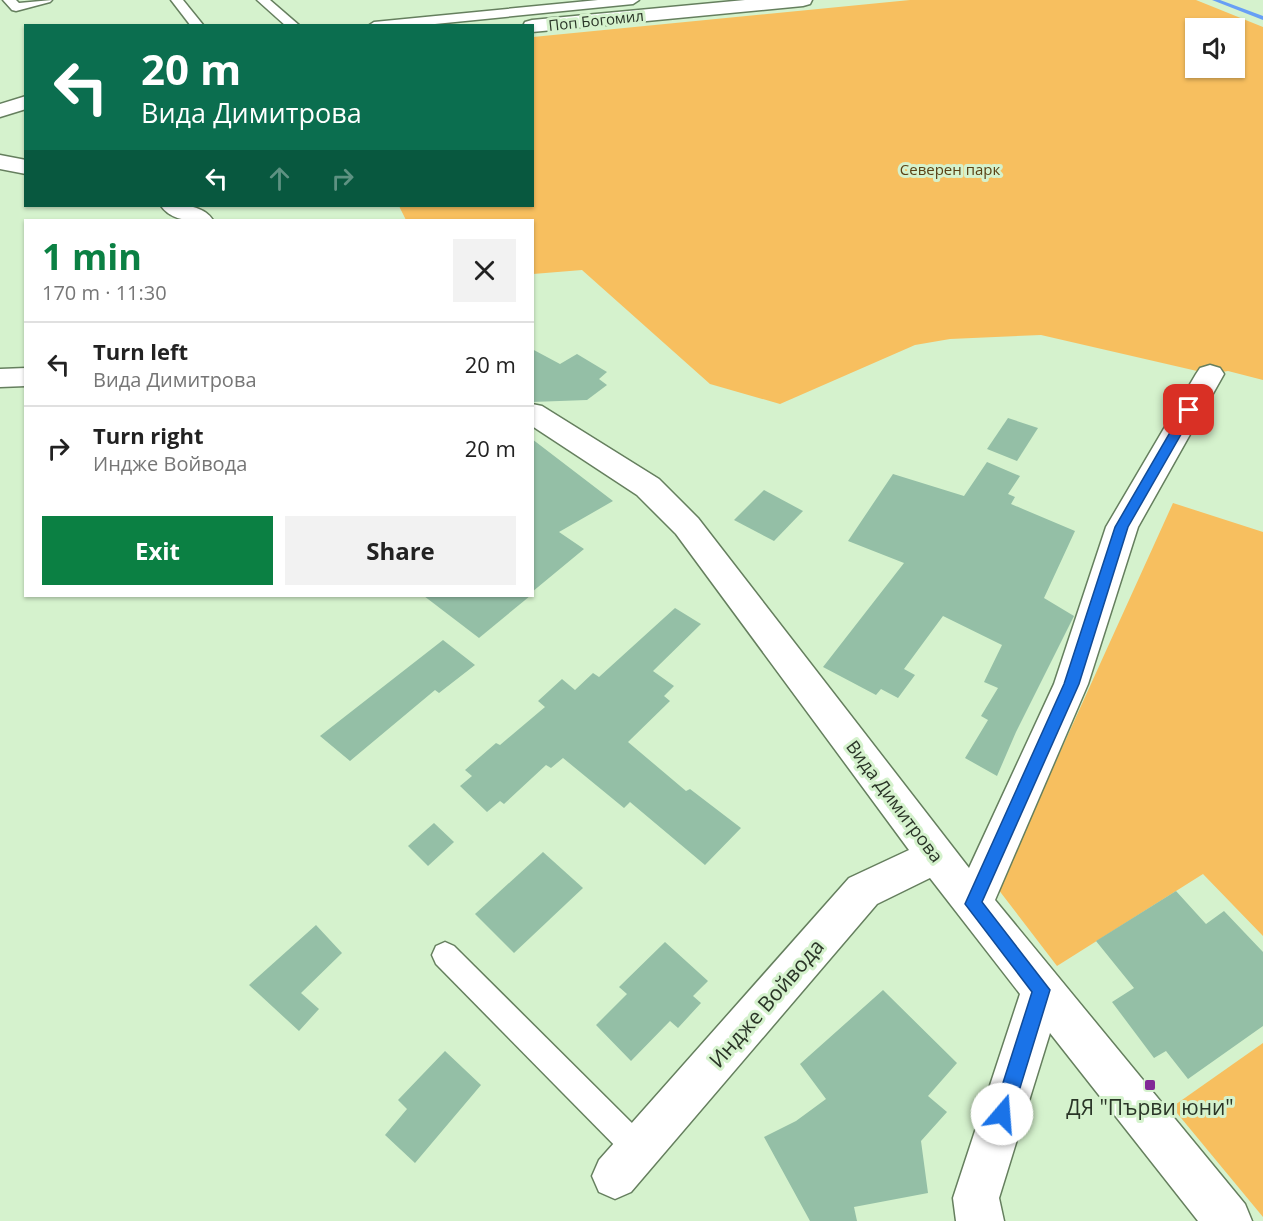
<!DOCTYPE html>
<html lang="en">
<head>
<meta charset="utf-8">
<style>
	:root { --surface:#fff; --page:#f2f2f2; --text:#222; --muted:#767676; --line:#e0e0e0; --accent:#0b8043 }
	body { margin:0; font-family:"Open Sans",sans-serif; background:var(--page); color:var(--text); height:100vh; display:flex; flex-direction:column; font-size:22px; white-space:nowrap }
	* { box-sizing:border-box; margin:0 }
	p { font-size:20px; color:var(--muted) }
	.icon { flex:none; width:33px; height:33px; fill:none; stroke:currentColor; stroke-width:2; stroke-linecap:round; stroke-linejoin:round }
	.map { position:relative; flex:1; overflow:hidden }
	.sheet { position:absolute; left:24px; top:219px; width:510px; height:378px; display:flex; flex-direction:column; background:var(--surface); border-radius:0px; box-shadow:0 2px 4px #0004 }
	.sheet>* { flex:none }
	.guide { position:absolute; left:24px; top:24px; width:510px; height:183px; border-radius:0px; box-shadow:0 2px 4px #0004; background:#0b6e4f; color:#fff; overflow:hidden }
	.buttons { position:absolute; left:1185px; top:18px; display:grid; gap:12px }
	.buttons a { display:grid; place-items:center; width:60px; height:60px; border-radius:0px; background:var(--surface); box-shadow:0 2px 4px #0004; font-size:30px }
	.pin { position:absolute; display:grid; place-items:center; width:51px; height:51px; color:#fff; margin:-26px; border-radius:12px; box-shadow:0 3px 9px #0006 }
	.me { position:absolute; width:66px; margin:-33px; rotate:18deg; stroke-linejoin:round; filter:drop-shadow(0 0 4px #0008) }
	.turn { display:flex; align-items:center; gap:21px; height:126px; padding:0 18px; font-size:27px }
	.turn .icon { width:78px; height:78px; stroke-width:2.5 }
	.turn b { display:block; font-size:42px; line-height:51px }
	.lanes { display:flex; align-items:center; height:57px; padding:0 18px; background:#0003; justify-content:center; gap:30px; direction:ltr }
	.lanes .off { opacity:.35 }
	.round { display:grid; place-items:center; flex:none; width:63px; height:63px; border-radius:0px; background:var(--page) }
	.summary { display:flex; align-items:center; justify-content:space-between; height:102px; padding:0 18px }
	h1 { font-size:36px; font-weight:700; line-height:45px; color:var(--accent) }
	.cta { display:flex; gap:12px; margin-top:auto; padding:12px 18px }
	.cta a { flex:1; height:69px; border-radius:0px; background:var(--accent); color:#fff; font-size:24px; font-weight:700; line-height:69px; text-align:center }
	.cta a+a { background:var(--page); color:var(--text) }
	ul { padding:0; list-style:none }
	li { display:flex; align-items:center; gap:18px; height:84px; padding:0 18px; border-top:2px solid var(--line) }
	li div { flex:1 }
	li b { display:block; font-size:22px }
	li em { font-style:normal }
	.map>svg:first-child { display:block }
	.green { fill:#f7bf5f; fill-rule:evenodd }
	.lines { fill:none; stroke-linecap:round; stroke-linejoin:round }
	.stream { fill:#679ff5; fill-rule:evenodd }
	.building { fill:#94bfa6 }
	.service-casing { stroke:#657f5e; stroke-width:3 }
	.minor-casing { stroke:#657f5e; stroke-width:3 }
	.tertiary-casing { stroke:#657f5e; stroke-width:3 }
	.service { fill:#fff; fill-rule:evenodd }
	.minor { fill:#fff; fill-rule:evenodd }
	.tertiary { fill:#fff; fill-rule:evenodd }
	.route { fill:#1a73e8; stroke:#114b97; stroke-width:1.5 }
	.poi-dot { fill:#812996; stroke:#d5f2cd; stroke-width:2 }
	.labels { text-anchor:middle; dominant-baseline:central; stroke-width:6; stroke-linejoin:round; paint-order:stroke }
	.far-street-label { font-size:15px; fill:#2a3527; stroke:#d5f2cd }
	.far-park-label { font-size:15px; fill:#5b4216; stroke:#d5f2cd }
	.street-label { font-size:18px; fill:#2a3527; stroke:#d5f2cd }
	.near-street-label { font-size:21px; fill:#2a3527; stroke:#d5f2cd }
	.near-poi-label { font-size:21px; fill:#2a3527; stroke:#d5f2cd }
</style>
</head>
<body>
<div class="map">
<svg width="1263" height="1221" viewBox="0 0 1263 1221">
	<rect width="100%" height="100%" fill="#d5f2cd"/>
	<!-- green -->
	<g class="green">
		<path d="M910,0H1196L1263,27V380L1228,371L1210,374L1041,335L950,339L915,345L780,404L710,384L582,270L533,274L532,220H406L399,206H532L533,37ZM1196,28H1234V68H1196Z"/>
		<polygon points="1173,503 1263,532 1263,936 1203,874 1057,966 998,889"/>
		<polygon points="1263,1043 1263,1217 1172,1107"/>
	</g>
	<g class="lines">
		<!-- stream -->
		<polygon class="stream" points="1212,0 1220,0 1263,16 1263,20"/>
	</g>
	<!-- building -->
	<g class="building">
		<polygon points="532,349 560,364 577,354 607,372 599,379 607,385 587,400 532,402"/>
		<polygon points="1008,418 1038,428 1017,461 987,449"/>
		<polygon points="532,439 613,501 559,532 584,549 532,592"/>
		<polygon points="987,462 1020,476 1008,494 1015,497 1011,504 1075,531 1044,598 1074,616 1016,732 997,776 965,758 988,720 981,716 998,688 984,682 1002,645 943,616 904,669 915,675 898,698 881,689 876,695 823,667 904,563 848,541 893,474 964,496"/>
		<polygon points="764,490 803,511 774,541 734,520"/>
		<polygon points="424,596 530,596 479,638"/>
		<polygon points="675,608 701,624 653,671 674,686 664,696 670,701 628,742 686,791 690,789 741,828 705,865 630,802 624,808 563,758 551,768 546,765 504,804 500,801 487,812 460,786 472,776 465,770 496,743 500,745 545,707 538,701 562,679 575,690 593,673 599,677"/>
		<polygon points="443,640 475,665 439,693 435,690 350,761 320,736"/>
		<polygon points="434,823 454,842 428,866 408,846"/>
		<polygon points="543,852 583,888 514,953 475,914"/>
		<polygon points="1176,891 1206,924 1224,911 1263,952 1263,1026 1188,1079 1166,1051 1154,1058 1112,1002 1134,988 1096,941"/>
		<polygon points="316,925 342,953 301,993 319,1009 299,1031 249,985"/>
		<polygon points="665,942 708,981 693,996 701,1003 678,1028 670,1021 631,1061 596,1025 627,994 619,987"/>
		<polygon points="883,990 957,1063 928,1096 947,1112 921,1141 928,1193 854,1207 857,1221 810,1221 764,1137 796,1121 826,1099 800,1064"/>
		<polygon points="445,1051 481,1085 415,1163 385,1135 407,1109 398,1100"/>
	</g>
	<g class="lines">
		<defs>
			<g id="service">
				<polygon points="3,0 16,0 19,3 52,0 50,2 16,11 12,10"/>
				<polygon points="171,0 183,0 204,26 191,26"/>
				<polygon points="257,0 270,0 300,26 286,26"/>
				<polygon points="598,0 639,0 633,4 415,26 368,26 374,22"/>
				<polygon points="445,942 454,946 648,1139 653,1149 648,1159 638,1164 628,1159 436,964 432,955 436,946"/>
			</g>
			<g id="minor">
				<polygon points="0,155 26,160 26,174 0,169"/>
				<path d="M161,206C178,204 202,204 213,220C196,222 172,222 161,206Z"/>
				<polygon points="1210,365 1220,368 1224,374 1138,527 1088,684 995,900 1245,1204 1252,1221 1198,1221 1050,1033 999,1198 1004,1221 956,1221 953,1198 1020,994 930,878 877,904 631,1192 615,1199 599,1192 592,1176 599,1160 849,878 909,850 676,534 637,495 532,426 532,404 542,406 659,479 698,518 969,868 1054,684 1106,527 1196,374 1200,368"/>
				<polygon points="26,368 26,386 0,387 0,369"/>
			</g>
			<g id="tertiary">
				<polygon points="745,0 812,0 810,4 803,6 532,32 532,26 523,26 525,22 532,20"/>
				<polygon points="26,96 26,109 0,117 0,104"/>
			</g>
		</defs>
		<!-- service casing -->
		<use href="#service" class="service-casing"/>
		<!-- minor casing -->
		<use href="#minor" class="minor-casing"/>
		<!-- tertiary casing -->
		<use href="#tertiary" class="tertiary-casing"/>
		<!-- service -->
		<use href="#service" class="service"/>
		<!-- minor -->
		<use href="#minor" class="minor"/>
		<!-- tertiary -->
		<use href="#tertiary" class="tertiary"/>
	</g>
	<!-- route -->
	<polygon class="route" points="1189,406 1195,410 1128,527 1079,684 982,902 1050,990 1012,1114 1009,1121 1002,1124 996,1121 993,1114 1032,992 965,904 1064,684 1115,527 1183,410"/>
	<!-- markers -->
	<rect class="poi-dot" x="1144" y="1079" width="12" height="12" rx="3"/>
	<g class="labels">
		<!-- far-street labels -->
		<g class="far-street-label">
			<text transform="translate(596 20) rotate(-6)">Поп Богомил</text>
		</g>
		<!-- far-park labels -->
		<g class="far-park-label">
			<text x="950" y="169">Северен парк</text>
		</g>
		<!-- street labels -->
		<g class="street-label">
			<text transform="translate(895 801) rotate(53)">Вида Димитрова</text>
		</g>
		<!-- near-street labels -->
		<g class="near-street-label">
			<text transform="translate(766 1003) rotate(-49)">Индже Войвода</text>
		</g>
		<!-- near-poi labels -->
		<g class="near-poi-label">
			<text x="1150" y="1107">ДЯ "Първи юни"</text>
		</g>
	</g>
</svg>
<div class="buttons">
<a><svg class="icon" aria-label="sound" viewBox="0 0 24 24"><path d="M4 9h4l5-4v14l-5-4H4zM17 9q2 3 0 6"/></svg></a>
</div>
<div class="pin" style="left:1189px;top:410px;background:#d93025"><svg class="icon" aria-label="arrive" viewBox="0 0 24 24"><path d="M6 21V4h12l-3 4 3 4H6"/></svg></div>
<svg class="me" style="left:1002px;top:1114px" viewBox="-20 -20 40 40"><circle r="19" fill="#fff"/><path d="M0-13L10 11 0 6-10 11z" fill="#1a73e8"/></svg>
<div class="guide">
<div class="turn"><svg class="icon" aria-label="left" viewBox="0 0 24 24"><path d="M17 20v-9H6M10 6l-5 5 5 5"/></svg><div><b>20 m</b>Вида Димитрова</div></div>
<div class="lanes"><svg class="icon" aria-label="left" viewBox="0 0 24 24"><path d="M17 20v-9H6M10 6l-5 5 5 5"/></svg><svg class="icon off" aria-label="ahead" viewBox="0 0 24 24"><path d="M12 20V5M6 11l6-6 6 6"/></svg><svg class="icon off" aria-label="right" viewBox="0 0 24 24"><path d="M7 20v-9h11M14 6l5 5-5 5"/></svg></div>
</div>
<section class="sheet">
<div class="summary"><div><h1>1 min</h1><p>170 m · 11:30</p></div><a class="round"><svg class="icon" aria-label="close" viewBox="0 0 24 24"><path d="M6 6l12 12M18 6L6 18"/></svg></a></div>
<ul>
<li><svg class="icon" aria-label="left" viewBox="0 0 24 24"><path d="M17 20v-9H6M10 6l-5 5 5 5"/></svg><div><b>Turn left</b><p>Вида Димитрова</p></div><em>20 m</em></li>
<li><svg class="icon" aria-label="right" viewBox="0 0 24 24"><path d="M7 20v-9h11M14 6l5 5-5 5"/></svg><div><b>Turn right</b><p>Индже Войвода</p></div><em>20 m</em></li>
</ul>
<div class="cta"><a>Exit</a><a>Share</a></div>
</section>
</div>
</body>
</html>
